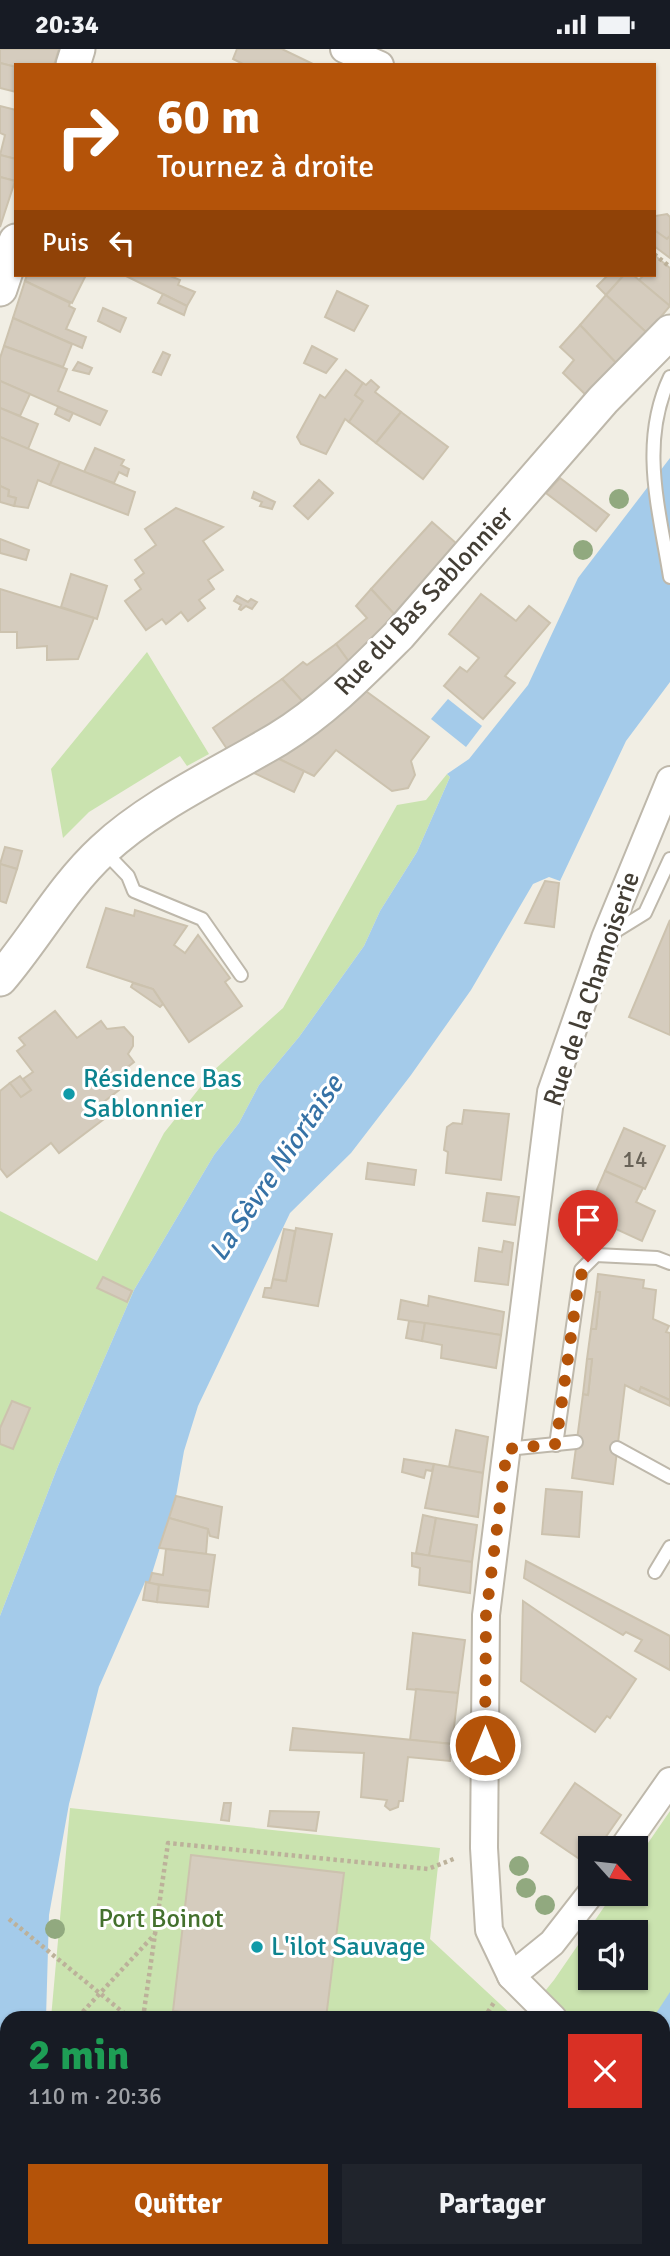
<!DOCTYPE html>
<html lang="fr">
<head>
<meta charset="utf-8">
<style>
	:root { --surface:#171b24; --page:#20242c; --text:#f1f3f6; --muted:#9ea1a6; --accent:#b45309 }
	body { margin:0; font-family:Signika,sans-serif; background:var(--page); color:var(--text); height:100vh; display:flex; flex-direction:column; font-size:26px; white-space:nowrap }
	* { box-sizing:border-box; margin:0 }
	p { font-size:23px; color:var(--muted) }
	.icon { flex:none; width:38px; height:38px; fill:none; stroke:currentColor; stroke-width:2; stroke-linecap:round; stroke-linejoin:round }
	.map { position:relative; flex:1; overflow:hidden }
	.sheet { position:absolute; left:0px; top:1962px; width:670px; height:247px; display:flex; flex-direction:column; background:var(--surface); border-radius:21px 21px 0 0; box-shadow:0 2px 5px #0004 }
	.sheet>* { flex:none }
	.hud { position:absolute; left:14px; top:14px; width:642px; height:214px; border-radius:0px; box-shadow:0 2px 5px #0004; background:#b45309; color:#fff; overflow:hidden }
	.needle { width:46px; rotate:117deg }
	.tools { position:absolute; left:578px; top:1787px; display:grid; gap:14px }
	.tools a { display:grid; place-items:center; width:70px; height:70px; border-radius:0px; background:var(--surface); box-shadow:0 2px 5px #0004; font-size:35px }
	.pin { position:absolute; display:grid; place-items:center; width:60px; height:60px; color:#fff; margin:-72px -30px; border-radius:50% 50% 50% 0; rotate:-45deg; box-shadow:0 0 7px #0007 }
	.pin .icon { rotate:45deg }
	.me { position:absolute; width:77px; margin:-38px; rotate:0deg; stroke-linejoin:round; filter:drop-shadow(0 0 5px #0008) }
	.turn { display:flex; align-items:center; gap:24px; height:147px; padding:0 28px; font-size:32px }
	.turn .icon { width:91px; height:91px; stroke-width:2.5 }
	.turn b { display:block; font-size:49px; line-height:60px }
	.then { display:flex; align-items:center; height:66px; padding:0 28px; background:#0003; gap:14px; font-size:26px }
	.round { display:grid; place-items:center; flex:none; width:74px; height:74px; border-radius:0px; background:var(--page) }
	.overview { display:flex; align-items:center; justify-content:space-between; height:119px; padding:0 28px }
	h1 { font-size:42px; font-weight:700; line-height:52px; color:#1e9e55 }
	.action { display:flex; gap:14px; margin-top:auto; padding:14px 28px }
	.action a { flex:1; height:80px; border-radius:0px; background:var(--accent); color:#fff; font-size:28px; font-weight:700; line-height:80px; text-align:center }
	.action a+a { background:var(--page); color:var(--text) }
	.status { display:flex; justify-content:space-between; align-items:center; height:49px; padding:0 35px; background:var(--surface); direction:ltr }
	.status svg { height:19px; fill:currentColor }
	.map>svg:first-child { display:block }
	.green { fill:#cae3af; fill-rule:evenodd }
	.water { fill:#a4cbea }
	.building { fill:#d5ccbe; stroke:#ccc2ae; stroke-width:2 }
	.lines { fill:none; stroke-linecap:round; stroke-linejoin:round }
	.service-casing { stroke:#beb8ab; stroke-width:16 }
	.minor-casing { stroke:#beb8ab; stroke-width:30 }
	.tertiary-casing { stroke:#beb8ab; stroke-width:37 }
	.path { stroke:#bcb19a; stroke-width:4.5; stroke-dasharray:3.5 3.5; stroke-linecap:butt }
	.service { stroke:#fff; stroke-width:12 }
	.minor { stroke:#fff; stroke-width:26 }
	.tertiary { stroke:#fff; stroke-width:33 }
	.tree { fill:#91a97f }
	.route { stroke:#b45309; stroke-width:12; stroke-dasharray:0 21.6 }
	.culture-dot { fill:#0f9aa8; stroke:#fff; stroke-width:2.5 }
	.labels { text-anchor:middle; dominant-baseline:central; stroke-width:6; stroke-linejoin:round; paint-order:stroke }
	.number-label { font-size:23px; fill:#686257 }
	.street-label { font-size:26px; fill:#433e35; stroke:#fff }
	.culture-label { font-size:26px; fill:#0d838f; stroke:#fff; text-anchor:start }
	.park-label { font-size:26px; fill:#43702d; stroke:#fff }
	.water-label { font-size:28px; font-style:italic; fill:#3672a6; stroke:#fff }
</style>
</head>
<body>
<div class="status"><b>20:34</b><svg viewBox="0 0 49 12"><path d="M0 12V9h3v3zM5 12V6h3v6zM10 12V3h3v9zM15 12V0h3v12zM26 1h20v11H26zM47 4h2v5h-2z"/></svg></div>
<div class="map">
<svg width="670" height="2207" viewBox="0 0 670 2207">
	<rect width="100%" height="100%" fill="#f1eee4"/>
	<!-- green -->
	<g class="green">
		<polygon points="147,603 209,705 187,717 180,707 89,763 63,789 51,720"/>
		<polygon points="447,725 450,728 417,803 380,862 364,897 299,988 259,1036 239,1074 214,1106 134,1241 58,1417 0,1567 0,1162 97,1212 164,1084 213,1022 283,959 397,756 426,751"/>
		<polygon points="70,1759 440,1799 430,1890 515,1969 51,1969"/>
		<path d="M670,1762V1950L657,1969H523L554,1931L613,1845L635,1844V1813ZM590,1883H635V1928H590Z"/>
		<polygon points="663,2034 670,2041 670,2207 61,2207 60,2202 663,2202"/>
	</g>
	<!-- water -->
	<g class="water">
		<polygon points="670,409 670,633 626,692 560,832 549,828 533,835 471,941 411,1026 351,1104 290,1164 198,1357 184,1402 176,1447 149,1534 145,1533 99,1638 69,1755 49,1866 46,1969 7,1969 7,2202 60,2202 61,2207 0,2207 0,1567 58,1417 134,1241 214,1106 239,1074 259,1036 299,988 364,897 380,862 417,803 450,728 447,725 469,710 528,636 578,529"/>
		<polygon points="448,650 482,677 466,698 431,670"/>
		<polygon points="670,1943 670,2042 663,2036 663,1969 653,1969"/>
	</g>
	<!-- building -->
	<g class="building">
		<polygon points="0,0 59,0 54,16 16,16 16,18 0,14"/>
		<polygon points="237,0 282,0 315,16 245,16 233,10"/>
		<polygon points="0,14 16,18 16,43 0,39"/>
		<polygon points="0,57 16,61 16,110 0,106 5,86 0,84"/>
		<polygon points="0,106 16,110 15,132 0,128"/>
		<polygon points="0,128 15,132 0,178"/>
		<polygon points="667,165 670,168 670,187 667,190 654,181 655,167"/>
		<polygon points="654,181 667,190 670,187 670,209 654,197"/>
		<polygon points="654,206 670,219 670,257 639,231 644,226 654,226"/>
		<polygon points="27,226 86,226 72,254 25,232"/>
		<polygon points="124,226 168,226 180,231 178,236 195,243 187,257"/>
		<polygon points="608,226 624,226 606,246 597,237"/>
		<polygon points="624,226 633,226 670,257 647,284 606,246"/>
		<polygon points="25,232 70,254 69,257 75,260 66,280 86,288 82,299 13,269"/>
		<polygon points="337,242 368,257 354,282 325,268"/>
		<polygon points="163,245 187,257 184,266 158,254"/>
		<polygon points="606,246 647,284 618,316 580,276"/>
		<polygon points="103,259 126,269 120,283 98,272"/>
		<polygon points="13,269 72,295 63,318 4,297"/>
		<polygon points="580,276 618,316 588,348 563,324 574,311 560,298"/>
		<polygon points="4,297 67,320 58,342 107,362 100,376 0,332 0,309"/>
		<polygon points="312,297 337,310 326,324 304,314"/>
		<polygon points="163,303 170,306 161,326 153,323"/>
		<polygon points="78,313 92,319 89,325 73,321"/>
		<polygon points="346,321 363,334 355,346 363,352 349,373 345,370 326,405 301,395 297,388 320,346 325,349"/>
		<polygon points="371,331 379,338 375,343 401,363 376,394 349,373 363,352 355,346 363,334 366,336"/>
		<polygon points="0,332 30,345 20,367 0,359"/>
		<polygon points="58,358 73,364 69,372 55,365"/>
		<polygon points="0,359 38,375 28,400 0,388"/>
		<polygon points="401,363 448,398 423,430 376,394"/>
		<polygon points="0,388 60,413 50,436 38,431 28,459 14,457 16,449 8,447 9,441 0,437"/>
		<polygon points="95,399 124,411 121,416 129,420 127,427 119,423 114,434 84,423"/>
		<polygon points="60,413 135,443 128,466 50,436"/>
		<polygon points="560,429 609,466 596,482 546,444"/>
		<polygon points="319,431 333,444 308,470 294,457"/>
		<polygon points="0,437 9,441 8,447 16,449 14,457 0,453"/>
		<polygon points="254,443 275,453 272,460 260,457 262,453 252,449"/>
		<polygon points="176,459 223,478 203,492 223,521 208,531 214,540 199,551 205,559 188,572 181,563 166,575 162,570 146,581 125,552 141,540 135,531 144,524 135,511 156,496 145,480"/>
		<polygon points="432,473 456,494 396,567 371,540"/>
		<polygon points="0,490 29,501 26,511 0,504"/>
		<polygon points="71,525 107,537 97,570 61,558"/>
		<polygon points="0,540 94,569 78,610 47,611 47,597 17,599 17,583 0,583"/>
		<polygon points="371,540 396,567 352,617 336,595 367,569 356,557"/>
		<polygon points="481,545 516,572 529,557 550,574 505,627 515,634 483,670 444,637 460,618 467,623 479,609 449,585"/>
		<polygon points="237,547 248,553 251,550 257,553 252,560 246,557 241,561 239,560 241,556 234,552"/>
		<polygon points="336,595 352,617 304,654 282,630 303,613 307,616"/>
		<polygon points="282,630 304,654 258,686 255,683 227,700 213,679"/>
		<polygon points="363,640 429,688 411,712 415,726 408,739 392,742 336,701 314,727 277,709"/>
		<polygon points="277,709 304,722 294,743 254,724"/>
		<polygon points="5,798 22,802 17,820 0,815"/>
		<polygon points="0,815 17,820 6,854 0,852"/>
		<polygon points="545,832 559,834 554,878 525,874"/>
		<polygon points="106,859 134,867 135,861 187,877 174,896 185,904 198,886 230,929 225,933 242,957 189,993 153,940 87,918"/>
		<polygon points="670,871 670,986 629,968"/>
		<polygon points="133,934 153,940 163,955 160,958 131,938"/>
		<polygon points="55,962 77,989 101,972 107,980 124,978 133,988 133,997 128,1005 134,1013 111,1031 119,1041 96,1059 104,1070 59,1104 51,1094 7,1128 0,1119 0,1042 10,1034 21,1048 31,1041 23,1030 33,1023 17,1002 25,996 19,989"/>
		<polygon points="20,1027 31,1041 21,1048 10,1034"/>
		<polygon points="464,1061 509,1065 501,1131 446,1124 448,1103 444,1101 447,1078 453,1074 462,1075"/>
		<polygon points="624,1079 665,1097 645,1140 605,1122"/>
		<polygon points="368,1114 416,1121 414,1136 366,1130"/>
		<polygon points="605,1122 643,1139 636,1153 655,1162 642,1192 592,1169 598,1154 592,1152"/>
		<polygon points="487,1144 519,1148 515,1176 483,1172"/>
		<polygon points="296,1179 332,1185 318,1257 263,1248 265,1239 271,1239 273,1230 286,1232"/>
		<polygon points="284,1180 295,1182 286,1232 273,1230"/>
		<polygon points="504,1192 513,1194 508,1236 475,1232 479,1199 502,1203"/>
		<polygon points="598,1225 644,1231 643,1239 656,1241 653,1270 669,1277 666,1283 670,1284 670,1351 641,1338 639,1343 625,1336 613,1435 572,1429 583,1345 588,1346 592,1310 587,1310 591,1280 596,1280 600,1243 596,1243"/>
		<polygon points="103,1228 132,1242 127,1253 97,1239"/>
		<polygon points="596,1243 600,1243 596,1280 591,1280"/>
		<polygon points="429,1247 504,1263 501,1286 398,1270 401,1251 428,1257"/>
		<polygon points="409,1272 425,1274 422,1292 406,1289"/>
		<polygon points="425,1274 501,1286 496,1319 441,1309 442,1296 422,1292"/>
		<polygon points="587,1310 592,1310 588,1346 583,1345"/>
		<polygon points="641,1338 670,1351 670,1357 639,1343"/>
		<polygon points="12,1352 30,1359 13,1400 0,1395 0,1379"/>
		<polygon points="456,1381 488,1388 483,1424 449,1418"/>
		<polygon points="404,1410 434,1415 432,1422 426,1421 424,1429 402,1423"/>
		<polygon points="434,1415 483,1424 478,1468 425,1459"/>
		<polygon points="546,1440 582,1443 579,1488 542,1485"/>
		<polygon points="176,1447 222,1458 218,1489 210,1487 208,1480 169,1469"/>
		<polygon points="423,1466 436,1469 429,1507 416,1504"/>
		<polygon points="169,1469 208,1480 206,1505 159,1499"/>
		<polygon points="436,1469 477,1476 472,1513 429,1507"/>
		<polygon points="166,1500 215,1506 210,1542 149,1534 152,1524 163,1526"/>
		<polygon points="412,1504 472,1513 470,1544 419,1536 420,1519 412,1517"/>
		<polygon points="526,1512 670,1587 670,1621 635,1602 642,1591 626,1583 623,1586 524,1529"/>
		<polygon points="146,1533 159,1536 157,1553 143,1551"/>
		<polygon points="159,1536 210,1542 208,1558 157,1553"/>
		<polygon points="523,1552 636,1630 610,1669 607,1667 595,1683 521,1632"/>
		<polygon points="413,1584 465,1591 458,1644 407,1640"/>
		<polygon points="416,1640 458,1644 452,1695 410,1691"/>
		<polygon points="293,1679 452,1695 450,1712 408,1708 403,1752 399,1752 398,1758 390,1761 385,1757 387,1751 361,1748 364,1704 290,1701"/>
		<polygon points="575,1734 621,1766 598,1799 590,1799 587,1815 541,1784"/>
		<polygon points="224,1754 231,1754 229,1772 221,1771"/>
		<polygon points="270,1762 319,1763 316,1782 268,1777"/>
		<polygon points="191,1806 344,1824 326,1969 228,1969 173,1962"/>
		<polygon points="173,1962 228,1969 172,1969"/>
		<polygon points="190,2202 307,2202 317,2207 191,2207 188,2205"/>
	</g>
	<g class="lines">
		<defs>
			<g id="service">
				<path d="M670,328C639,394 659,459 670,528"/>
				<polyline points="103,801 128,827 134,842 202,870 241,926"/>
				<polyline points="611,885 645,864 670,810"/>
				<polyline points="556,1396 581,1221 596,1206 657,1209 670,1214"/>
				<polyline points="617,1399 670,1428"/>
				<polyline points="507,1400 576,1393"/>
				<polyline points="655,1523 670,1498"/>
			</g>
			<g id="minor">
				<polyline points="344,0 380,16"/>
				<polyline points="623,1799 670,1732"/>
				<polyline points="511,1927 552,1894 591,1844"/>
				<polyline points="553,1969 511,1927 489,1881 484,1799 486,1566 551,1043 605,889 670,731"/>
				<polyline points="663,2066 670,2072"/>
			</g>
			<g id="tertiary">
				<polyline points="73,16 78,0"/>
				<polyline points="0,240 16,192"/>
				<path d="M0,930C36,888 62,839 103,801C151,756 221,724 278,690C324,662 361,624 399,586L603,351L670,283"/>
			</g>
		</defs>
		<!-- service casing -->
		<use href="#service" class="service-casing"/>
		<!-- minor casing -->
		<use href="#minor" class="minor-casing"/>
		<!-- tertiary casing -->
		<use href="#tertiary" class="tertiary-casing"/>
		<!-- path -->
		<g class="path">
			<polyline points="654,205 670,218"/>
			<polyline points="9,1870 130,1969"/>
			<polyline points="15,1969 78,1968 155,1885"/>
			<polyline points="143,1969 168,1794 428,1820 456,1809"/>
			<polyline points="484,1969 495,1952"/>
			<polyline points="425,2202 432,2207"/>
			<polyline points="149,2207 149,2202"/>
			<polyline points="329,2207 332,2202"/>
			<polyline points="474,2207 478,2202"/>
		</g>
		<!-- service -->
		<use href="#service" class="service"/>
		<!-- minor -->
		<use href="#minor" class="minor"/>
		<!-- tertiary -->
		<use href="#tertiary" class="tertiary"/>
	</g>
	<!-- trees -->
	<g class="tree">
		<circle cx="619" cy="450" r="10"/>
		<circle cx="583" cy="501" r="10"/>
		<circle cx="519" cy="1817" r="10"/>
		<circle cx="526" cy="1839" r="10"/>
		<circle cx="545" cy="1856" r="10"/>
		<circle cx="55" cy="1880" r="10"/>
	</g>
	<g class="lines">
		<!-- route -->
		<polyline class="route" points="485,1696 486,1566 507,1400 556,1395 579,1230 588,1213"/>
	</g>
	<!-- markers -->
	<g class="culture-dot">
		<circle cx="69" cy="1045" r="7"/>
		<circle cx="257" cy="1898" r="7"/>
	</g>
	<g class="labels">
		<!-- number labels -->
		<g class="number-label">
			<text x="635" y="1110">14</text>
		</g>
		<!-- street labels -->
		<g class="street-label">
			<text transform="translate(424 552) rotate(-47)">Rue du Bas Sablonnier</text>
			<text transform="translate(592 940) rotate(-71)">Rue de la Chamoiserie</text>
		</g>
		<!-- culture labels -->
		<g class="culture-label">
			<text x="83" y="1030">Résidence Bas<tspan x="83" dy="30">Sablonnier</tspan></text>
			<text x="271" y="1898">L'ilot Sauvage</text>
		</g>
		<!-- park labels -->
		<g class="park-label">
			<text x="161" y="1870">Port Boinot</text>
		</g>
		<!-- water labels -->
		<g class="water-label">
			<text transform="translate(276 1119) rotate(-56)">La Sèvre Niortaise</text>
		</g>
	</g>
</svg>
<div class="tools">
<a><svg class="needle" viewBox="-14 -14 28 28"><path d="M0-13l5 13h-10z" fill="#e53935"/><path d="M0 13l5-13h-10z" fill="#9ea1a6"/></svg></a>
<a><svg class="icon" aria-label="sound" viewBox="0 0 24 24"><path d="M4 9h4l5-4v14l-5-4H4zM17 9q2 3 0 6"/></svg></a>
</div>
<div class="pin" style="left:588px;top:1213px;background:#d93025"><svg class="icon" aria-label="arrive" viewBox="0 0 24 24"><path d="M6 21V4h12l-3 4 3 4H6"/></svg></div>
<svg class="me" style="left:485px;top:1696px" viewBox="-20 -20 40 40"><circle r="17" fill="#b45309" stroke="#fff" stroke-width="3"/><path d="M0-11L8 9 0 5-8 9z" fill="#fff"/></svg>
<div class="hud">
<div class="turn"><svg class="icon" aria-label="right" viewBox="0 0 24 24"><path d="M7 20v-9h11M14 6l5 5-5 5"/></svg><div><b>60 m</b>Tournez à droite</div></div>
<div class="then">Puis<svg class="icon" aria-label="left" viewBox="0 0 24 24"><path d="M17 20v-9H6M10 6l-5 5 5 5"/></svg></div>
</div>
<section class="sheet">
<div class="overview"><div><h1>2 min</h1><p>110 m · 20:36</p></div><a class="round" style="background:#d93025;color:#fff"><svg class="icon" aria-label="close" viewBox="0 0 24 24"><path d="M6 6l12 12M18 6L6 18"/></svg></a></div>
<div class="action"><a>Quitter</a><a>Partager</a></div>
</section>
</div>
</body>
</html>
